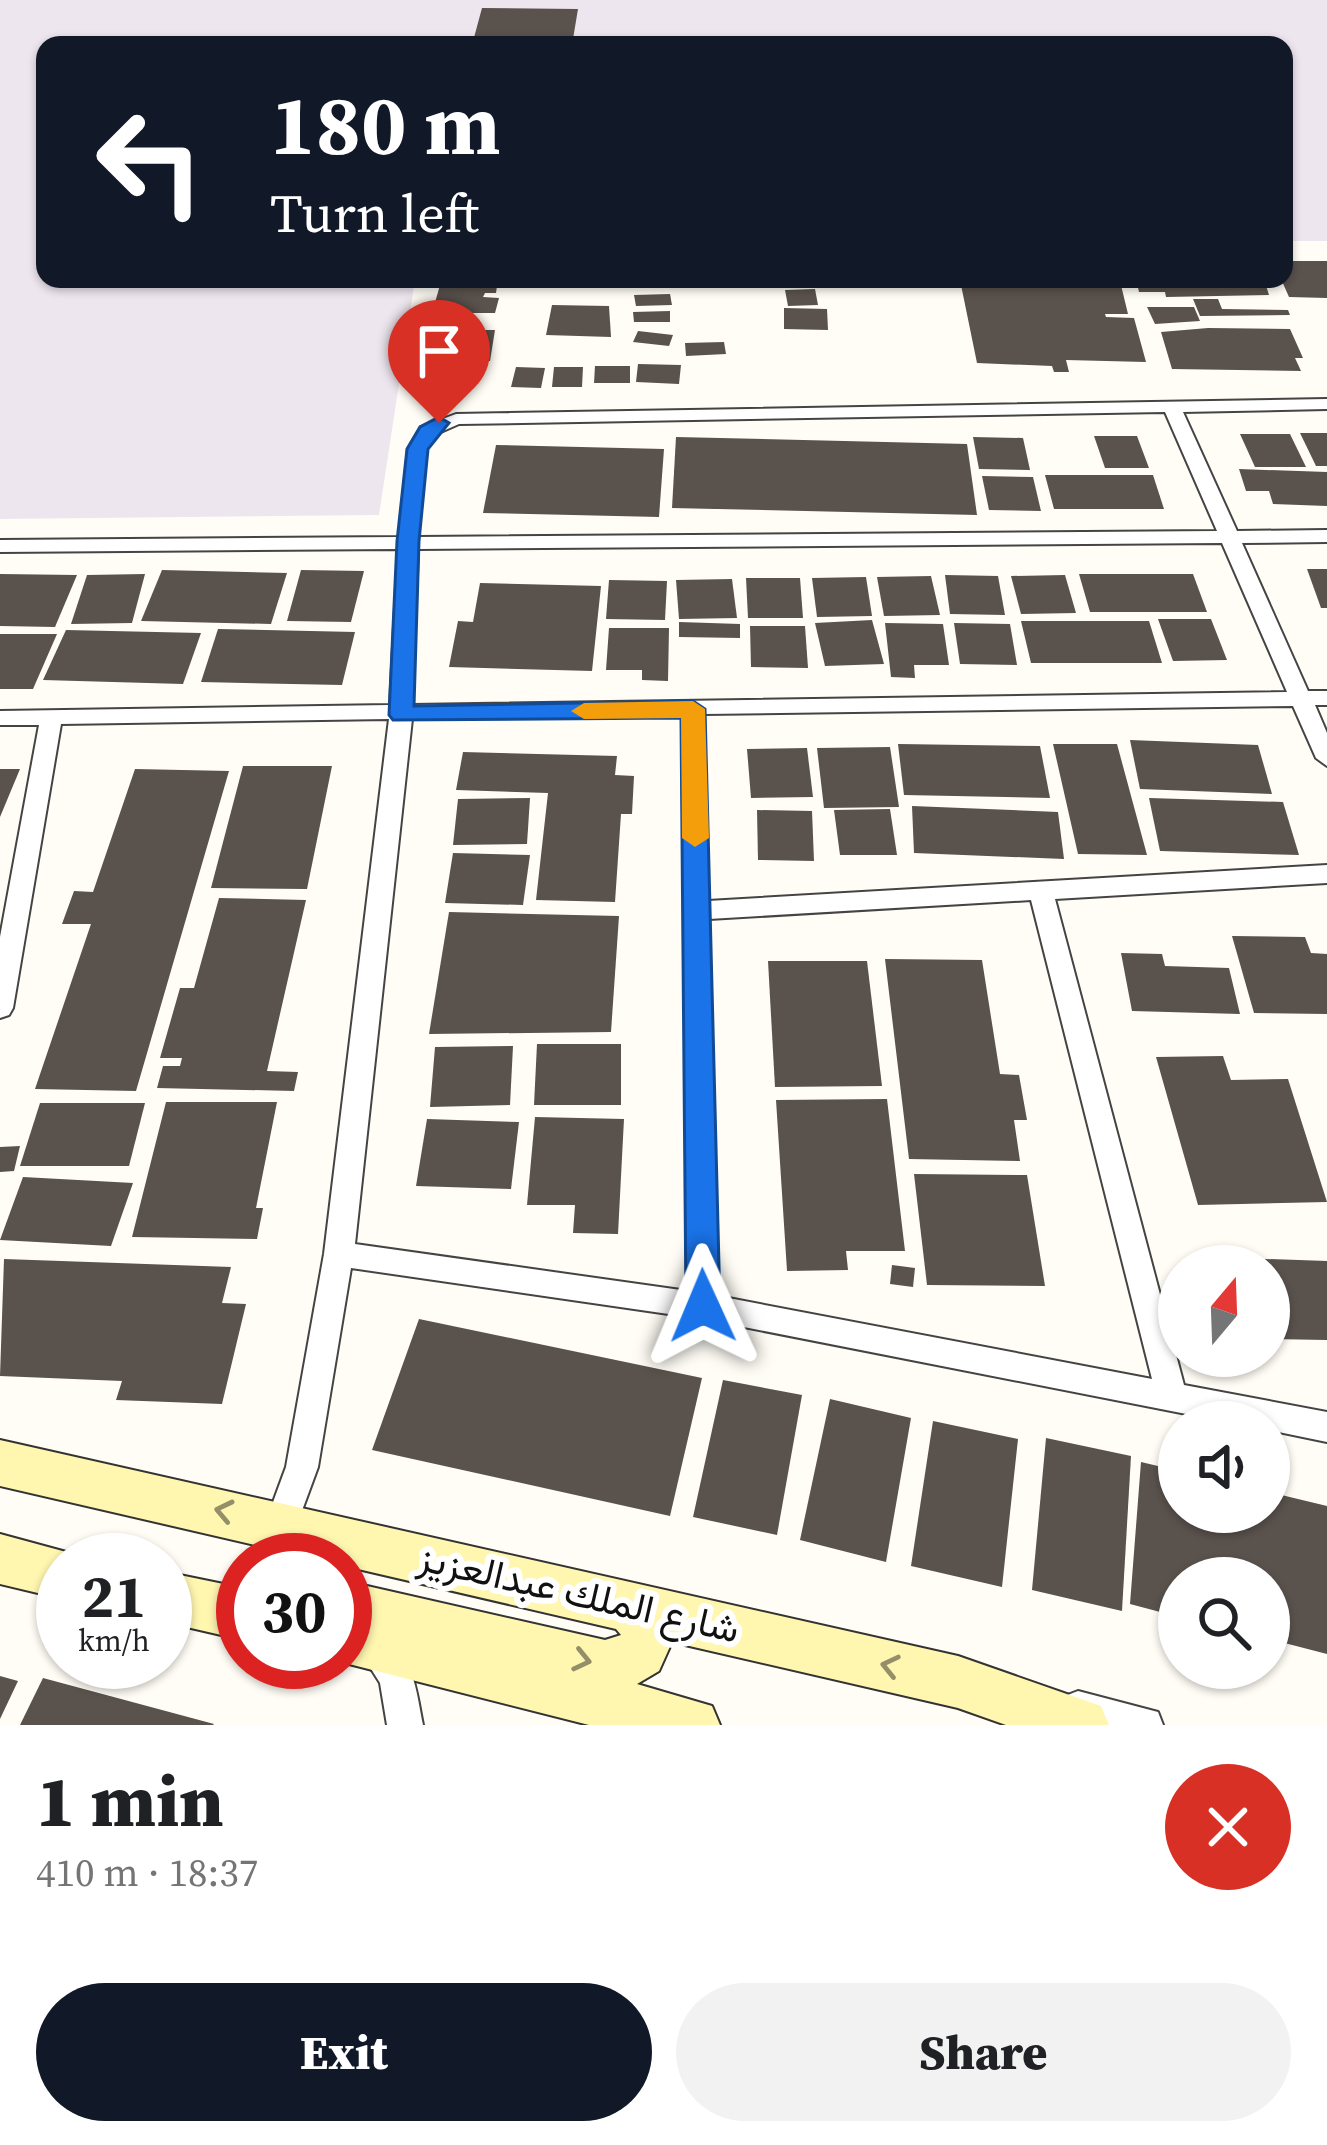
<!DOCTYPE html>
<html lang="en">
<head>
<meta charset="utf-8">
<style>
	:root { --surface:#fff; --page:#f2f2f2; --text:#202124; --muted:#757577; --accent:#111827 }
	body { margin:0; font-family:"Source Serif 4",Vazirmatn,serif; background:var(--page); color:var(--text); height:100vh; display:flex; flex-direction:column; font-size:45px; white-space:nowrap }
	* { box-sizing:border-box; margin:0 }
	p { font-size:39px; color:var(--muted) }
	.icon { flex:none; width:66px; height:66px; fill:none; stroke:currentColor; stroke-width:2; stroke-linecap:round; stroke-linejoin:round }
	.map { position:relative; height:1725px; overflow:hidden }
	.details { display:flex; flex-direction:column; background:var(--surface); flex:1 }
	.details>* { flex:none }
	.banner { position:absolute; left:36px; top:36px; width:1257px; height:252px; border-radius:24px; box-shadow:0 3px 9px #0004; background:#111827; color:#fff; overflow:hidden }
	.needle { width:78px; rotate:19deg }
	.buttons { position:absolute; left:1158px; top:1245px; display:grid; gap:24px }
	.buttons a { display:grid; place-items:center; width:132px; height:132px; border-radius:50%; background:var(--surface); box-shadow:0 3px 9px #0004; font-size:60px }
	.speed { position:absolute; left:36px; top:1533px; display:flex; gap:24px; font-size:60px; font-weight:700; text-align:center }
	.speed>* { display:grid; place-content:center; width:156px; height:156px; border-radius:50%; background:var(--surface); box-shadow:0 3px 9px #0004; line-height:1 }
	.speed small { font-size:30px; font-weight:400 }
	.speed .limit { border:18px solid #d22; background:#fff; color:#111 }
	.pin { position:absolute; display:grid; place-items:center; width:102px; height:102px; color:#fff; margin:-123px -51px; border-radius:50% 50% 50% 0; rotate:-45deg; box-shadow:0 0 12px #0007 }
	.pin .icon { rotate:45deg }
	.me { position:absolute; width:132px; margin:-66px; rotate:359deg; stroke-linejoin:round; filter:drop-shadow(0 0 9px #0008) }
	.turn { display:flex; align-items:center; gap:42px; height:252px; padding:0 36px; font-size:54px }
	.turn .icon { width:156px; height:156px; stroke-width:2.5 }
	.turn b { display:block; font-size:84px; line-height:102px }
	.round { display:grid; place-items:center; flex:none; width:126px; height:126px; border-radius:63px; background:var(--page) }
	.headline { display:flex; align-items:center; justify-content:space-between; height:204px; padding:0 36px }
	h1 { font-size:72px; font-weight:800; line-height:90px }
	.primary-button { display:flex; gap:24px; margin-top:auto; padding:24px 36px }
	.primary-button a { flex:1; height:138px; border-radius:72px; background:var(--accent); color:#fff; font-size:48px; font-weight:800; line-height:138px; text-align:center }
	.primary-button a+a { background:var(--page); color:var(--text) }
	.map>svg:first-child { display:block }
	.industrial { fill:#eee6ef }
	.building { fill:#5a524d }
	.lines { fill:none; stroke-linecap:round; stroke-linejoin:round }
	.street-casing { stroke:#444; stroke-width:4 }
	.secondary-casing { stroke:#333; stroke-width:4 }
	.street { fill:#fff; fill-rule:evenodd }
	.secondary { fill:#fff6b0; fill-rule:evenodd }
	.oneway { stroke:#948f68 }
	.route { fill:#1a73e8; stroke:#114b97; stroke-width:3 }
	.slow { fill:#f59e0b }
	.labels { text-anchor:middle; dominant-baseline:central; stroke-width:12; stroke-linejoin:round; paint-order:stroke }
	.near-street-label { font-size:39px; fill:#111; stroke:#fff }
</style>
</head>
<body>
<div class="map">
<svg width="1327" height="1725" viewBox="0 0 1327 1725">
	<rect width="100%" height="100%" fill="#fffdf5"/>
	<!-- industrial -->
	<polygon class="industrial" points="0,0 1327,0 1327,241 1284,241 1284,45 45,45 45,279 415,279 379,515 0,519"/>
	<!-- building -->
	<g class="building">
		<polygon points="482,8 578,9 572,45 472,45"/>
		<polygon points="1284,261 1327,261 1327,298 1289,297 1281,279"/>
		<polygon points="1047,279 1078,286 1077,279 1120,281 1128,314 1105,314 1106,317 1134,318 1146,362 1066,360 1069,372 1054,372 1052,366 977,363 960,280 1049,285"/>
		<polygon points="1136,279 1264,279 1269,295 1166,297 1165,292 1139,292"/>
		<polygon points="440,285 497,286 496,293 485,293 483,297 499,298 495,313 432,313"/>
		<polygon points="815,289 818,305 788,306 785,290"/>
		<polygon points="670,294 672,305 636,306 634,295"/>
		<polygon points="1193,299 1218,299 1222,309 1288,310 1290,315 1200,316"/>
		<polygon points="552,305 609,306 611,337 546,335"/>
		<polygon points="1147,307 1194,307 1200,321 1155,324"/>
		<polygon points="784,308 827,309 828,330 784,329"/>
		<polygon points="670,311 670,322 634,322 633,312"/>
		<polygon points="1208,328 1290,329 1303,358 1295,358 1301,371 1172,369 1161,332"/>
		<polygon points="434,330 495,330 490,361 425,359"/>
		<polygon points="638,331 673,335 669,346 633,342"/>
		<polygon points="724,342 726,354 686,356 685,343"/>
		<polygon points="638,364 681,365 679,384 636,382"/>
		<polygon points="595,366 630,366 630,383 594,383"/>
		<polygon points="516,367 545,368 541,388 511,387"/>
		<polygon points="554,367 583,367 582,387 552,387"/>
		<polygon points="1300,433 1327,433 1327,466 1316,466"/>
		<polygon points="1240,434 1290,434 1306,467 1255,467"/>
		<polygon points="1094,436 1137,436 1149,468 1105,468"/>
		<polygon points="676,437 967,444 977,515 672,508"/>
		<polygon points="973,437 1023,438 1030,470 979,469"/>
		<polygon points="496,445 664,449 659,517 483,513"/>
		<polygon points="1239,469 1327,472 1327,506 1273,504 1269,491 1246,491"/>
		<polygon points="1045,475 1153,475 1164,509 1054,509"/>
		<polygon points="982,476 1033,477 1041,511 989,510"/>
		<polygon points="1307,569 1327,569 1327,608 1321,608"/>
		<polygon points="162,570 287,573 271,624 141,621"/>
		<polygon points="301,570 364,571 351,622 287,621"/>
		<polygon points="0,574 77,575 55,627 0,626"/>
		<polygon points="145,574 132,623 71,624 87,575"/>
		<polygon points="1079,574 1193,574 1207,612 1090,612"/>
		<polygon points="945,575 998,576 1005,615 950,614"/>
		<polygon points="1065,575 1076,613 1021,614 1011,576"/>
		<polygon points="931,576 940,615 884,616 877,577"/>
		<polygon points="866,577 872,616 817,617 812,578"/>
		<polygon points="746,578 800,578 803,618 748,618"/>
		<polygon points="732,579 737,618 679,619 676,580"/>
		<polygon points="609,580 667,581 665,620 606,619"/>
		<polygon points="480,583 601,586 592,671 449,667 458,621 473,622"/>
		<polygon points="1158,619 1211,619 1227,660 1173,661"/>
		<polygon points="872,620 884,664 825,666 815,623"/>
		<polygon points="1021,621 1149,621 1162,663 1031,663"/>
		<polygon points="679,622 740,624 740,638 679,637"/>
		<polygon points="885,623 943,624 949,665 914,665 915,678 891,677"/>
		<polygon points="954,623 1010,624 1017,665 960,664"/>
		<polygon points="750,626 805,626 808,668 751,667"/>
		<polygon points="609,628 669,628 668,681 642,680 642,670 606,670"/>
		<polygon points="218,629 355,632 342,685 201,682"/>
		<polygon points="66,630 201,633 183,684 43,680"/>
		<polygon points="0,634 57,634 33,689 0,689"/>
		<polygon points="1130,740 1258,745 1272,794 1140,789"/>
		<polygon points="898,744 1040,746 1050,798 904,795"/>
		<polygon points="1053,744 1117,744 1147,855 1078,854"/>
		<polygon points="890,747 899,807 824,808 817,748"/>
		<polygon points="807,748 813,797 751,798 747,749"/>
		<polygon points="463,752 617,756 615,775 634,776 632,814 621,814 615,902 536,900 548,793 456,790"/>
		<polygon points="243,766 332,766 307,889 211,888"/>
		<polygon points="0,769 20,769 0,817"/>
		<polygon points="135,769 229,771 136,1091 35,1089 91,924 62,924 74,891 93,892"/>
		<polygon points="530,798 527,844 453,845 458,799"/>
		<polygon points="1149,798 1283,802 1299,855 1160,851"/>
		<polygon points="912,806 1058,812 1064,859 914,853"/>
		<polygon points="890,809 897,855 840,855 834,810"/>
		<polygon points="757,810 812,811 814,861 758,860"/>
		<polygon points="453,853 530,855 523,905 445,903"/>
		<polygon points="219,898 306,900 267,1071 298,1072 294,1091 157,1088 163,1066 180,1066 182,1058 160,1058 180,988 194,988"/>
		<polygon points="449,912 619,916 611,1032 429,1034"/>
		<polygon points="1232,936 1305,937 1311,953 1327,954 1327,1014 1254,1013"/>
		<polygon points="1121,953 1162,954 1165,966 1229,968 1240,1014 1132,1011"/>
		<polygon points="885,959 982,960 1000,1074 1019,1075 1027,1120 1014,1120 1020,1161 909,1159"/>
		<polygon points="768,961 867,961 882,1086 775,1087"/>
		<polygon points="537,1044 621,1044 621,1105 534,1105"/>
		<polygon points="513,1046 510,1105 430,1107 435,1047"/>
		<polygon points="1223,1056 1231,1080 1288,1079 1327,1202 1198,1205 1156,1057"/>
		<polygon points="887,1099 905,1251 846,1251 848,1270 787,1271 776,1100"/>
		<polygon points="166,1102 277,1102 256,1208 263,1208 257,1239 132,1237"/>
		<polygon points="40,1103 145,1103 129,1166 20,1166"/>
		<polygon points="535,1117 624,1119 618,1234 573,1233 575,1205 527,1205"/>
		<polygon points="427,1119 519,1122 511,1189 416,1186"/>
		<polygon points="20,1146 14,1171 0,1172 0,1147"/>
		<polygon points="914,1174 1027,1175 1045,1286 927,1285"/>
		<polygon points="23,1177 133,1183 111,1246 0,1240"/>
		<polygon points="1206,1257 1327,1261 1327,1340 1269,1339 1269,1266 1208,1266"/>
		<polygon points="4,1259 231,1267 222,1303 246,1304 222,1404 116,1400 122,1381 0,1376"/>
		<polygon points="892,1265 915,1268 913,1287 890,1284"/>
		<polygon points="419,1319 702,1378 670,1516 372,1450"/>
		<polygon points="723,1380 802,1395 777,1535 693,1517"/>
		<polygon points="830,1399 911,1418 886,1562 800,1540"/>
		<polygon points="933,1421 1018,1439 1002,1587 911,1566"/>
		<polygon points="1046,1438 1131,1456 1122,1611 1032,1590"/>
		<polygon points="1141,1462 1179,1471 1179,1512 1269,1512 1269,1492 1327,1506 1327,1654 1269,1639 1269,1578 1179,1578 1179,1617 1130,1604"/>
		<polygon points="0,1676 18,1681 0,1719"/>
		<polygon points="43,1678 214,1724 213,1725 20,1725"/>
	</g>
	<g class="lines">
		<defs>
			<g id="street">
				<path d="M1327,399V409L1183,412L1237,531L1327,530V542L1242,543L1308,691H1327V705H1315L1327,733V766L1316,758L1293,706L704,714L708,901L1327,865V883L1055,899L1184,1385L1327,1412V1442L1269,1430V1422H1227L703,1319L351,1268L318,1467L293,1535L281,1540L269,1535L265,1524L286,1467L324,1254L389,719L61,724L13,1008L9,1015L0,1018V937L39,725H0V711L390,705L398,549L0,552V540L399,537L408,449L421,427L456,414ZM1165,412L1217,531L418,537L426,449L434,435L459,424ZM1222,543L1287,692L412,705L418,549ZM682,715L688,1291L355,1244L412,719ZM1031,900L1152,1379L718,1296L709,919Z"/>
				<path d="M378,1636C414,1651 416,1691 423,1725H387L380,1683L361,1653L366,1641Z"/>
				<polygon points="1078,1691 1158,1712 1163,1725 1074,1725 1065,1722 1060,1709 1065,1696"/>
			</g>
			<g id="secondary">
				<polygon points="0,1440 958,1656 1101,1706 1109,1725 1006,1725 958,1708 672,1642 659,1671 637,1684 712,1706 720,1725 589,1725 345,1663 345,1581 605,1640 621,1635 616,1629 345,1566 345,1560 320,1560 0,1486"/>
				<polygon points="0,1534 81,1556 82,1560 63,1560 63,1599 0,1584"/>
				<polygon points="165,1572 243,1588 243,1640 165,1622"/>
			</g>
		</defs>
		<!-- street casing -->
		<use href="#street" class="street-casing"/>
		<!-- secondary casing -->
		<use href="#secondary" class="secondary-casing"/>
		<!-- street -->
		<use href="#street" class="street"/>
		<!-- secondary -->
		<use href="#secondary" class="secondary"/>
	</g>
	<!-- one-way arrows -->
	<defs><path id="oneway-chevron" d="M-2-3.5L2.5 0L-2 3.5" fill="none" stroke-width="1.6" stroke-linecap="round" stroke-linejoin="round" transform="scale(3)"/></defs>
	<g class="oneway">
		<use href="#oneway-chevron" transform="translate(224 1511) rotate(-168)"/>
		<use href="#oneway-chevron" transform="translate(582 1660) rotate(13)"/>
		<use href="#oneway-chevron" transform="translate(890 1666) rotate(-167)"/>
	</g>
	<!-- route -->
	<polygon class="route" points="439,417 449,423 428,449 419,541 414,706 693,701 705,709 720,1306 715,1317 703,1321 691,1317 686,1306 681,718 393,720 389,715 397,541 407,449 420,427"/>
	<!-- slow -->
	<polygon class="slow" points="693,701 705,709 709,838 695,847 682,838 681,718 584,719 571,711 584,703"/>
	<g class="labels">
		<!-- near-street labels -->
		<g class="near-street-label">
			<text transform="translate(579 1593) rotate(13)">شارع الملك عبدالعزيز</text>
		</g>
	</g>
</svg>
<div class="buttons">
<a><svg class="needle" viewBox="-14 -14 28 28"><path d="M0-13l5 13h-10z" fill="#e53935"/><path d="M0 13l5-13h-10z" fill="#757577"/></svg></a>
<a><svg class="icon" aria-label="sound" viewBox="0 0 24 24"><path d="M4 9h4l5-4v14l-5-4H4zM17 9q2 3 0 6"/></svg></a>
<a><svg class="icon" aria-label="search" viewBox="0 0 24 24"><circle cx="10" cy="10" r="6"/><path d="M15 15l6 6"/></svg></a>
</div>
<div class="speed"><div>21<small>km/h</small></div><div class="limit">30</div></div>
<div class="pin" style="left:439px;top:423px;background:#d93025"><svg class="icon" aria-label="arrive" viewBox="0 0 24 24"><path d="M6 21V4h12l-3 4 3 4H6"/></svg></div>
<svg class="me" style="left:703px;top:1306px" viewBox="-20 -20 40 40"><path d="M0-17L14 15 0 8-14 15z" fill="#1a73e8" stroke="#fff" stroke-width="4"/></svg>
<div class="banner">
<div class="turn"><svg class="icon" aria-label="left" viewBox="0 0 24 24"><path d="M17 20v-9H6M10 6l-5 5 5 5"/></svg><div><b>180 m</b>Turn left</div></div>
</div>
</div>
<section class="details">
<div class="headline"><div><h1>1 min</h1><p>410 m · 18:37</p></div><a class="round" style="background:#d93025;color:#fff"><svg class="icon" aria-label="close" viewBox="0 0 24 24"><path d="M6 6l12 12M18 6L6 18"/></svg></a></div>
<div class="primary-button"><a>Exit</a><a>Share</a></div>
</section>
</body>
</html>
